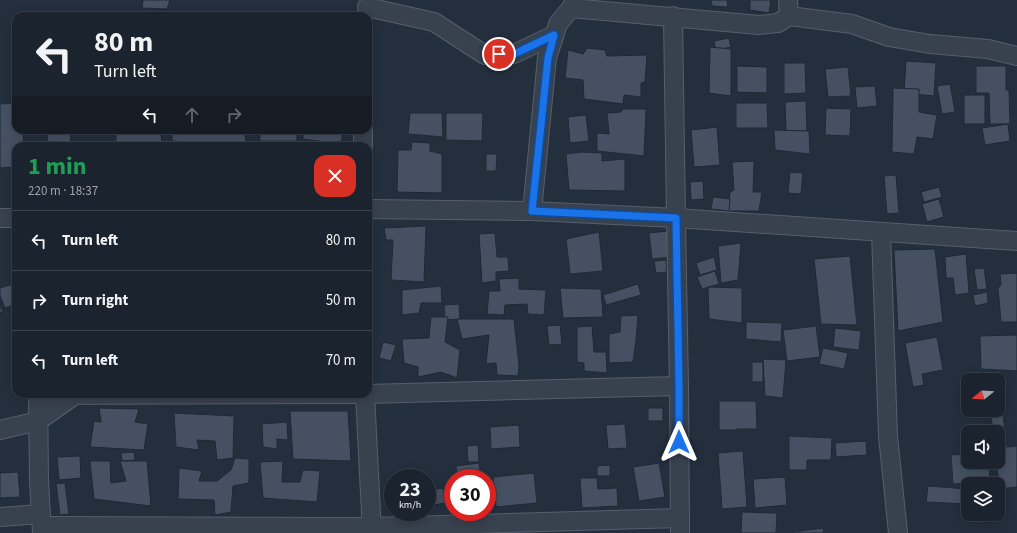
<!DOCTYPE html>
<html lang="en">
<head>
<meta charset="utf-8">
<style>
	:root { --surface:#1b232e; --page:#282f3a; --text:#f1f3f6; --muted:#a0a4aa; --line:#39404a }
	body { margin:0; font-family:"Source Sans 3",sans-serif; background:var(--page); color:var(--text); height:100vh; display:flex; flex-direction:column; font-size:15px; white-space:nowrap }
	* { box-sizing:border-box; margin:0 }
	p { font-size:13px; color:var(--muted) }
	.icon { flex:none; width:22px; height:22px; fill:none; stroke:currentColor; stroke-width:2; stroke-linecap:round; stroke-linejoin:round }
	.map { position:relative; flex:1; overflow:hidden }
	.side { position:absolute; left:12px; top:142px; width:360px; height:256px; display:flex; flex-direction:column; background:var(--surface); border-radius:12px; box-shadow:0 2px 10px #0003,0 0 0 1px var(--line) }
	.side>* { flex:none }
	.banner { position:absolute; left:12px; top:12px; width:360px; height:122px; border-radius:12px; box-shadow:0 2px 10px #0003,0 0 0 1px var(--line); background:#1b232e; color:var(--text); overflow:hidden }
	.needle { width:26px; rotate:252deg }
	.tools { position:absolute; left:961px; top:373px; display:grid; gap:8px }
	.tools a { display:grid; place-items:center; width:44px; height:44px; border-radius:8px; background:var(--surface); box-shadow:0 2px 10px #0003,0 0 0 1px var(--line); font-size:20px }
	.speed { position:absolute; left:384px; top:469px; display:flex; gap:8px; font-size:20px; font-weight:700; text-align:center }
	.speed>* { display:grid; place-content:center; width:52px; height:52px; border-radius:50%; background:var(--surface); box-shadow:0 2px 10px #0003,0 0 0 1px var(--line); line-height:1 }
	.speed small { font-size:10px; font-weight:400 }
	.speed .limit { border:6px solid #d22; background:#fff; color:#111 }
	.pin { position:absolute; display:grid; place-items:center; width:34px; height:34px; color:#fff; margin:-17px; border:2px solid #fff; border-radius:50%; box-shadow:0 1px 4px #0007 }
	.me { position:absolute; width:44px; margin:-22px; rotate:0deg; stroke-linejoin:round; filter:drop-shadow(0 0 3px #0008) }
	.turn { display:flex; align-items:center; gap:14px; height:84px; padding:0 16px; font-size:18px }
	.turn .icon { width:52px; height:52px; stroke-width:2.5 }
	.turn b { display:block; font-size:28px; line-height:34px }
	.lanes { display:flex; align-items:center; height:38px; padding:0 16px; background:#0003; justify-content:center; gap:20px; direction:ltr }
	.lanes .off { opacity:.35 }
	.round { display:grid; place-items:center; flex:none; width:42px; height:42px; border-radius:12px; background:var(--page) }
	.headline { display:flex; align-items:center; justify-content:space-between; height:68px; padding:0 16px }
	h1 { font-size:24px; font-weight:700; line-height:30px; color:#1e9e55 }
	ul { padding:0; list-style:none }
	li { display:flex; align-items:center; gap:12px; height:60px; padding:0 16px; border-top:1px solid var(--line) }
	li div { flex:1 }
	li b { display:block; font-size:15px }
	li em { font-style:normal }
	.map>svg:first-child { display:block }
	.building { fill:#455162; stroke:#1f2835 }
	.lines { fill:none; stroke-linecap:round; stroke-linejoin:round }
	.street-casing { stroke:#565f6c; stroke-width:20 }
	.street { stroke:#38414e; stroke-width:18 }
	.route-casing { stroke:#114b97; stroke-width:10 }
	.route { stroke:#1a73e8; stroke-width:7 }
</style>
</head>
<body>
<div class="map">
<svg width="1017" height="533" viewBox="0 0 1017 533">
	<rect width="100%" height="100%" fill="#242f3e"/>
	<!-- building -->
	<g class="building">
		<polygon points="143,0 170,0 167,9 142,8"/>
		<polygon points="711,0 727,0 728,7 712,6"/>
		<polygon points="750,0 771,0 769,13 750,10"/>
		<rect x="221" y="12" width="19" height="4"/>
		<polygon points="729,38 731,47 716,50 714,41"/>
		<polygon points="710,47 731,49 731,96 709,93"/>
		<polygon points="587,48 605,50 607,56 647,55 645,82 641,83 641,97 624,95 623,104 584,99 583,80 565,78 568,50 583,54"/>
		<polygon points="906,61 936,63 934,96 904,93"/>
		<polygon points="784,63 805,63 806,93 784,94"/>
		<polygon points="737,66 767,67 767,93 737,92"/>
		<polygon points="976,66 1006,66 1006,90 1009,90 1010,124 990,124 989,93 976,93"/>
		<polygon points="848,67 851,96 828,97 825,69"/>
		<polygon points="950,84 955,112 942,114 937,86"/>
		<polygon points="875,86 877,106 857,108 855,87"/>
		<polygon points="893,88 919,89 919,112 937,115 933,139 917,137 914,154 892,152"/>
		<rect x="964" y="95" width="21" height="29"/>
		<polygon points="806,101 807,131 786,131 785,102"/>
		<polygon points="16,103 16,130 23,130 24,146 16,146 16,167 0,168 0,104"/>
		<polygon points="736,103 767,103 768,128 736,128"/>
		<polygon points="826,108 851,109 850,136 825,135"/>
		<polygon points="623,109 646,109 644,156 597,151 597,133 609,134 607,113 621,112"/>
		<polygon points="410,113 442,113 443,137 408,134"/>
		<polygon points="446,113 483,113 482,141 446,140"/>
		<polygon points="586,115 589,141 570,143 568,117"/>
		<polygon points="1008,124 1010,141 985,145 982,128"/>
		<polygon points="717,127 720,165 694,167 691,130"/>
		<polygon points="48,130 71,130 70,144 47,141"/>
		<polygon points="116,130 161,130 162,146 116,146"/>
		<polygon points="172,130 245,130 246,146 172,141"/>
		<polygon points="259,130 297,130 297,141 260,141"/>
		<polygon points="303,130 342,130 342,141 326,142 303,139"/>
		<polygon points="774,130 809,131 810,154 775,150"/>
		<polygon points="43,142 43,146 33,146 33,143"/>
		<polygon points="412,142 430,143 430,151 442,154 442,193 397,192 398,150 411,150"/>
		<polygon points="581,152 602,153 602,161 625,159 625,191 569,190 566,154"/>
		<polygon points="486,154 497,154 496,171 486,171"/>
		<polygon points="754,161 753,192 762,192 759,211 728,211 730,192 734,190 732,162"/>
		<polygon points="790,172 803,173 801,194 788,193"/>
		<polygon points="896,175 899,213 887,214 884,176"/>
		<polygon points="703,181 704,199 691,200 690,182"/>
		<polygon points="939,187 942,197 924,202 921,192"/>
		<polygon points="15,188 16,189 16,202 13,202"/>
		<polygon points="713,197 730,199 729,211 711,209"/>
		<polygon points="939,199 944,217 927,222 922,204"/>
		<polygon points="426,226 424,282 391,280 393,240 386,240 384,228"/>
		<polygon points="668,231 671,257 652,259 649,233"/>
		<polygon points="599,232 603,271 570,274 566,239"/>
		<polygon points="495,233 497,257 508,257 509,271 496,272 496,281 482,283 479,234"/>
		<polygon points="13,241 16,241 16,250 14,251"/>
		<polygon points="741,243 738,280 721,283 718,246"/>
		<polygon points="935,249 943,322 898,331 894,250"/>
		<polygon points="966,254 969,293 955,295 953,278 946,278 945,257"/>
		<polygon points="850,256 857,325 821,324 814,259"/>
		<polygon points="714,257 717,270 700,275 696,263"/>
		<polygon points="666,260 667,272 656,273 654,261"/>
		<polygon points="984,268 987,289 977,290 974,269"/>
		<polygon points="715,271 719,284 702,289 697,277"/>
		<polygon points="1017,273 1017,322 1001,322 998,288 1001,285 1000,274"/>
		<polygon points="519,278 519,289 546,290 544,315 528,314 527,304 505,305 504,315 487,314 489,291 500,291 499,279"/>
		<polygon points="16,283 16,304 5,308 0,295 0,288"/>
		<polygon points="638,284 641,295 606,305 603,295"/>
		<polygon points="441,286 442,303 421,303 419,313 402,315 402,290"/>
		<polygon points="708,287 742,288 742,323 709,319"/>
		<polygon points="560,288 601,289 603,317 563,318"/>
		<polygon points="987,292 988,303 975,306 973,295"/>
		<polygon points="0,303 3,312 0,313"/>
		<polygon points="459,304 460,319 445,320 444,305"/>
		<polygon points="638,315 636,340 633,362 609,363 609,334 620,332 621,316"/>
		<polygon points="431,317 448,317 445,342 460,350 457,378 441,372 418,377 418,367 404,363 402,339 429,338"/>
		<polygon points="457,319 514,319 519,366 518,376 497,375 496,363 486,364 489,335 462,339"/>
		<polygon points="746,322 782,323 781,342 746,339"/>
		<polygon points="560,325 562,344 549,345 547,326"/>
		<polygon points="592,326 594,352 606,352 607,373 584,371 584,363 577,362 577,327"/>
		<polygon points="816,326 820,357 787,361 783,330"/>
		<polygon points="835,328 861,331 859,350 833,347"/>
		<polygon points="1017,335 1017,371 981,369 980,336"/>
		<polygon points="937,337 943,370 922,374 924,385 913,387 905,343"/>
		<polygon points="383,342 396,345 391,361 379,358"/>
		<polygon points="823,348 848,353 844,369 819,364"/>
		<polygon points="763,359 786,360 783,398 765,396"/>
		<rect x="752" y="362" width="11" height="20"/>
		<polygon points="719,401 756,401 757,429 737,429 737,430 719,430"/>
		<polygon points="99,408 139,409 135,422 148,424 144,450 90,447 94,421 101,422"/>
		<rect x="648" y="408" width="15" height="13"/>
		<polygon points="290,411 348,411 351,461 293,459"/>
		<polygon points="174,413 234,416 233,458 217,460 215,441 197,440 199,450 176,447"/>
		<polygon points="1003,415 1007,447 1017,446 1017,487 1000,489 996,462 998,462 998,432 993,432 991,416"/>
		<polygon points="287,422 288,440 277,439 277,449 263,447 262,424"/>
		<polygon points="625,424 627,448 608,449 606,425"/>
		<polygon points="519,425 520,447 491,449 490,427"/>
		<polygon points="789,436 832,438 831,460 807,460 807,470 789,470"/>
		<polygon points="866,441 867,455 836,457 835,443"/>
		<polygon points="478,445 479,462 468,462 467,446"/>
		<polygon points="743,451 747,507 722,509 718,453"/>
		<polygon points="134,452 135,460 122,461 121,453"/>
		<polygon points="968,454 968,462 989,462 990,481 953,484 951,455"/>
		<polygon points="80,456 81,478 59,480 57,457"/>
		<polygon points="235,458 249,459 249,483 233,486 231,512 215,515 214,500 178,499 179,468 202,471 199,481 217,481 231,470"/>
		<polygon points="90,461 110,461 111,483 126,481 120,461 147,461 151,506 94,499"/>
		<polygon points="283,461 282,482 300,482 303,470 320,471 317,502 263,498 260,462"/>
		<polygon points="479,463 481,478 457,478 456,466"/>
		<polygon points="659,463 665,497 639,501 633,467"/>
		<polygon points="610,465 610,476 597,476 597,466"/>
		<polygon points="18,472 20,497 0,498 0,473"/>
		<polygon points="534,473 537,503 496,507 493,477"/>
		<polygon points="429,475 432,490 443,488 446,503 427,506 427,478 413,478"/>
		<polygon points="785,477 787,505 755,508 753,479"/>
		<polygon points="580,478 597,478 598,489 617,488 618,506 582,508"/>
		<polygon points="65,483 69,514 60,515 56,484"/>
		<polygon points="928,486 967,489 965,504 926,502"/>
		<polygon points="461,512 485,512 485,515 462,518"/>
		<polygon points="742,512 777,513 776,533 741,533"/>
		<polygon points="978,514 997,514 998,522 979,523"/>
		<polygon points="823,528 824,533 793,533 793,532"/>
	</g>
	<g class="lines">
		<defs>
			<g id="street">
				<polyline points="367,7 434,22 485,55 514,54 554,35"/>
				<polyline points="571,8 759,25 778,23 789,16 788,0"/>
				<polyline points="673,16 676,218 679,386 680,533"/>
				<polyline points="789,16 852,24 889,37 930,44 988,49 1017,56"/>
				<polyline points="363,146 363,130"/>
				<polyline points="368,209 532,211 676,218 1017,241"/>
				<polyline points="532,211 547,58 558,24 571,8 575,0"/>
				<polyline points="0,218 16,218"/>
				<polyline points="881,232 888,436 898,533"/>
				<polyline points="38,394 39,480 42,533"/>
				<polyline points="365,394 372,533"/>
				<polyline points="38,395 365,394 679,386"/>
				<polyline points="0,430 38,421 75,395"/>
				<polyline points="0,517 41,514"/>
				<polyline points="42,526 372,527 680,518"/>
			</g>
		</defs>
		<!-- street casing -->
		<use href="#street" class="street-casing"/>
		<!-- street -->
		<use href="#street" class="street"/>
	</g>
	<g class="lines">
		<defs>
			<polyline id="route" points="499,54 514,54 554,35 548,58 532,211 676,218 679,386 679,442"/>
		</defs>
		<!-- route casing -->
		<use href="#route" class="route-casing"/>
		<!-- route -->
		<use href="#route" class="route"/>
	</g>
</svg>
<div class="tools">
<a><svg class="needle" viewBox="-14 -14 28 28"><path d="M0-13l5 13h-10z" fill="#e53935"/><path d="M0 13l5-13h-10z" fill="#a0a4aa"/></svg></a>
<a><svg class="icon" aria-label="sound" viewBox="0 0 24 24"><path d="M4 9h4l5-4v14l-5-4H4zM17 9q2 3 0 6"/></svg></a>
<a><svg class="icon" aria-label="layers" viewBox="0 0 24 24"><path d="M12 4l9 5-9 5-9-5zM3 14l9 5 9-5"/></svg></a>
</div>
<div class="speed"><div>23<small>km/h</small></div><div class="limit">30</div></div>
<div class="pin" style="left:499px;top:54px;background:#d93025"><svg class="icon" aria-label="arrive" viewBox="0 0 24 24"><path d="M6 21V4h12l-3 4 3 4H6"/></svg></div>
<svg class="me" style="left:679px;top:442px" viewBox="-20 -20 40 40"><path d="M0-17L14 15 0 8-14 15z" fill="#1a73e8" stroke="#fff" stroke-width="4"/></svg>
<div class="banner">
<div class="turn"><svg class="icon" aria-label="left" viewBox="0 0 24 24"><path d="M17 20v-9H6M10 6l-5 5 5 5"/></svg><div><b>80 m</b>Turn left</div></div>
<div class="lanes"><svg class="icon" aria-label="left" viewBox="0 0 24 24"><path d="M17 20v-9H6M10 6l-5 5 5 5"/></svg><svg class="icon off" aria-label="ahead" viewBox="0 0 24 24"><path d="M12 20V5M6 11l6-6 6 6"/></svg><svg class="icon off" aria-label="right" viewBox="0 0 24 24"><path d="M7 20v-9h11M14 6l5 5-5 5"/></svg></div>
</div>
<section class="side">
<div class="headline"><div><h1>1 min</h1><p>220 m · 18:37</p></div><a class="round" style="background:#d93025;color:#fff"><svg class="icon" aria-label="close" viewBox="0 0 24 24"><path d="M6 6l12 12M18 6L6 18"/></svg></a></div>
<ul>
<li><svg class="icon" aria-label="left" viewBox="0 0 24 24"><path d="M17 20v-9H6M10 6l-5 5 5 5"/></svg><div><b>Turn left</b></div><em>80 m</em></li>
<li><svg class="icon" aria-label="right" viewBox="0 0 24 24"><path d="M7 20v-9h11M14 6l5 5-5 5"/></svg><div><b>Turn right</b></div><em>50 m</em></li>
<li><svg class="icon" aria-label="left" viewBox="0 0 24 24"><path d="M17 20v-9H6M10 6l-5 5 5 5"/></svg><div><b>Turn left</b></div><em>70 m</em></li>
</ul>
</section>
</div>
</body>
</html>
